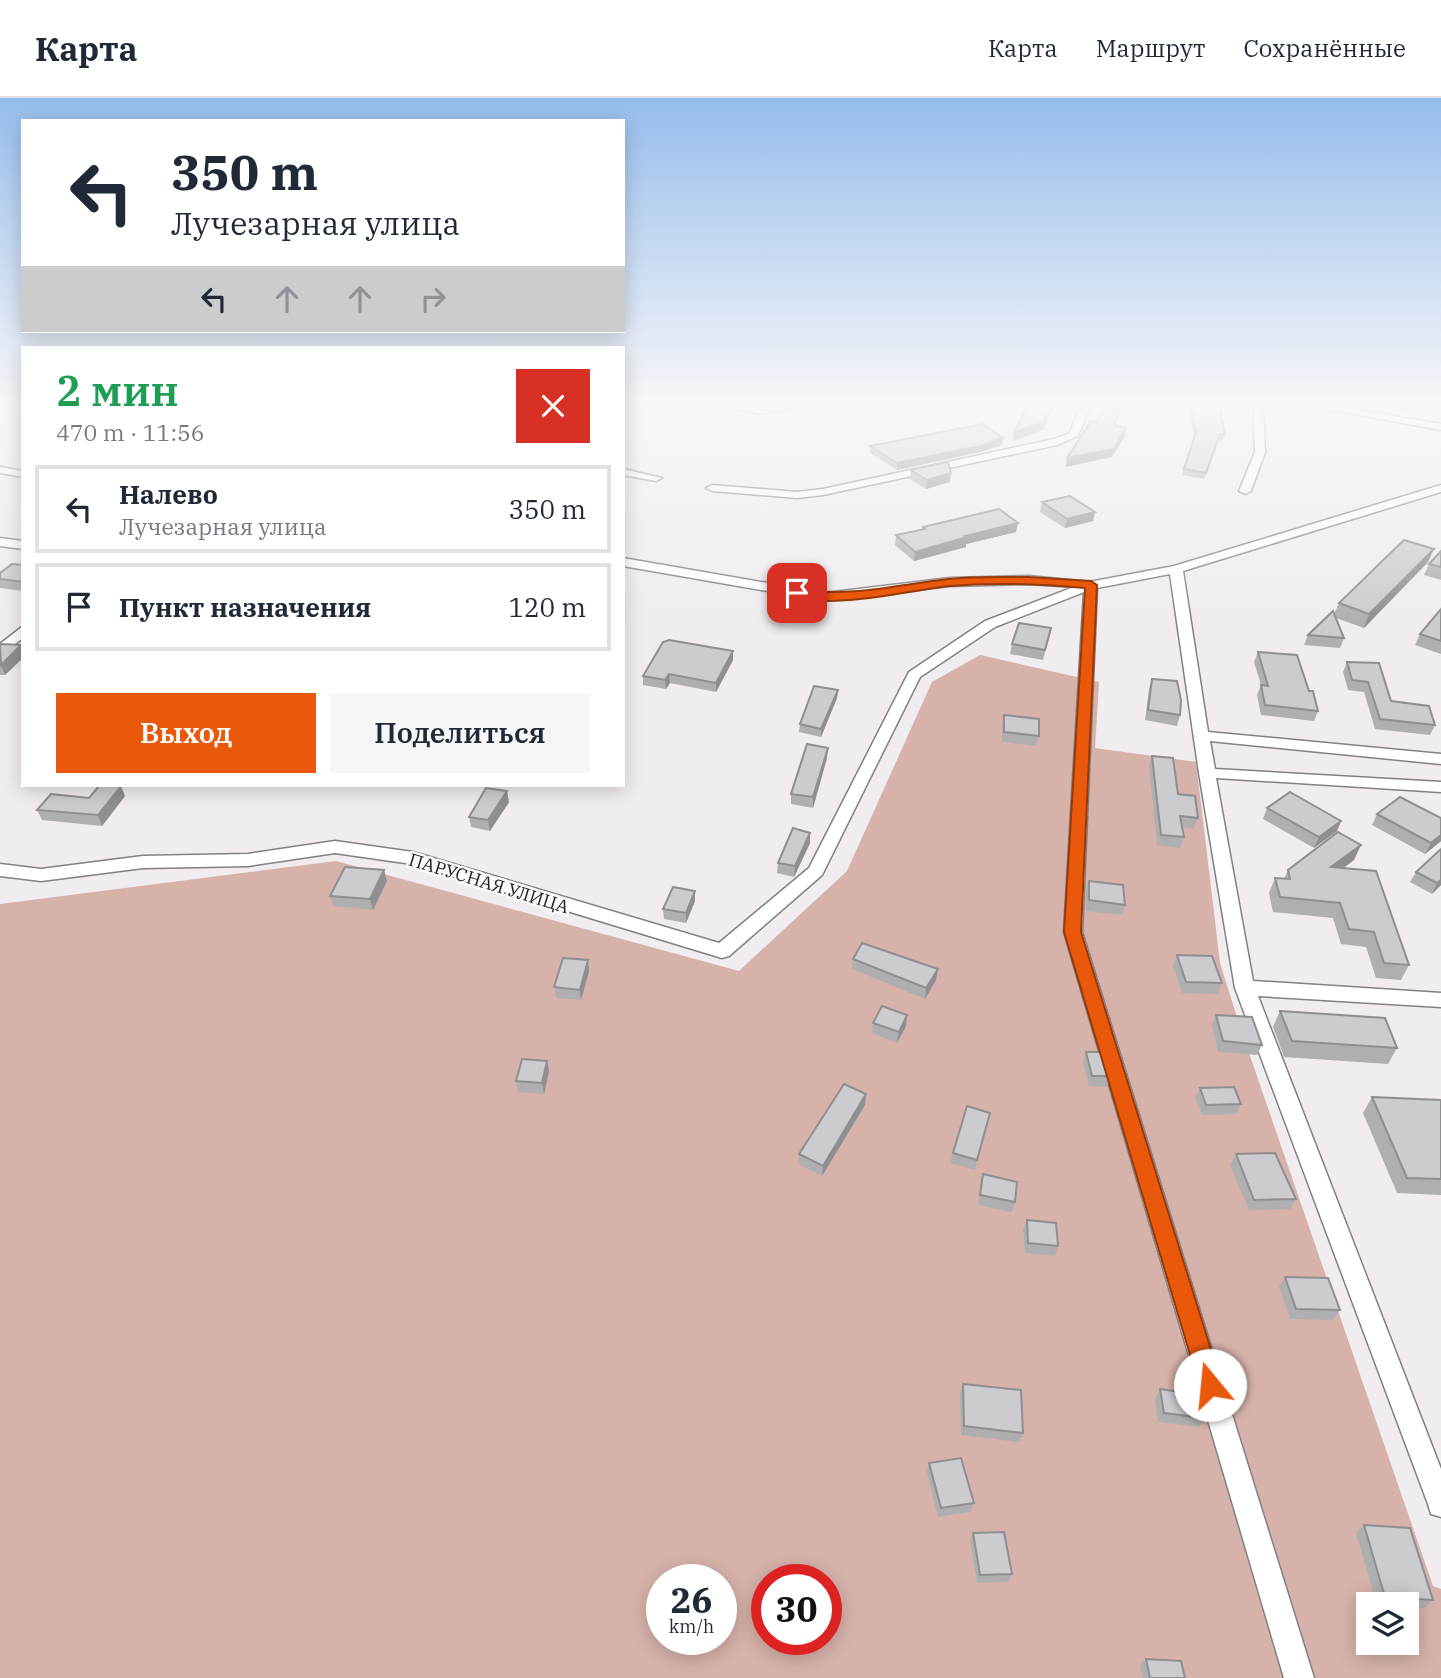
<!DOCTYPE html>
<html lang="ru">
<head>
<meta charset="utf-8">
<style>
	:root { --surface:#fff; --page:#f6f6f7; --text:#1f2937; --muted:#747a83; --line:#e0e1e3; --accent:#ea580c }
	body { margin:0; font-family:"IBM Plex Serif",serif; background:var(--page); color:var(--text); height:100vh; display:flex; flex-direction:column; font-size:26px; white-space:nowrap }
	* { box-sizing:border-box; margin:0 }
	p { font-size:23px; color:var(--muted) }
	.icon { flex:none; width:38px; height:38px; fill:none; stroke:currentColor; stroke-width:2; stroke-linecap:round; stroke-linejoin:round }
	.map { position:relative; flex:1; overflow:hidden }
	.details { position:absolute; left:21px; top:248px; width:604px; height:441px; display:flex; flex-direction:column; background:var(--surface); border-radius:0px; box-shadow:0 4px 18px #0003 }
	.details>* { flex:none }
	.top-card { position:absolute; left:21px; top:21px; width:604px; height:214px; border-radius:0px; box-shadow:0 4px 18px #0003; background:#fff; color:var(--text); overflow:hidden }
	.tools { position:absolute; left:1356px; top:1494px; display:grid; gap:14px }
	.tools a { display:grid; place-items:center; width:63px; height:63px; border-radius:0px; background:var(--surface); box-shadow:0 4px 18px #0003; font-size:35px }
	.speed { position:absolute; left:646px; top:1466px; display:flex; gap:14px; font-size:35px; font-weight:700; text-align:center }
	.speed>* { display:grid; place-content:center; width:91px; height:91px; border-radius:50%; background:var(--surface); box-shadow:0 4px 18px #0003; line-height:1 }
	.speed small { font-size:18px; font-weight:400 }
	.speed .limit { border:10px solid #d22; background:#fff; color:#111 }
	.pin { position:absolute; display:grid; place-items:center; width:60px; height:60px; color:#fff; margin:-30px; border-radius:14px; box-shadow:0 4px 10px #0006 }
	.me { position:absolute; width:77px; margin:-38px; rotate:343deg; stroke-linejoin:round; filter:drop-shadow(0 0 5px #0008) }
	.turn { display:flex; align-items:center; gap:24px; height:147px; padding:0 35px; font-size:32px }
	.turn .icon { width:91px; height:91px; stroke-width:2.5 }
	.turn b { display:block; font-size:49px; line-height:60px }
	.lanes { display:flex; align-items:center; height:66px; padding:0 35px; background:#0003; justify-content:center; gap:35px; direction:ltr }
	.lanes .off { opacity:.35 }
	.round { display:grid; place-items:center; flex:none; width:74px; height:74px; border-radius:0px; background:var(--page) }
	.summary { display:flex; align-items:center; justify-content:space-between; height:119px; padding:0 35px }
	h1 { font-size:42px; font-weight:600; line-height:52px; color:#1e9e55 }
	.action { display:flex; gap:14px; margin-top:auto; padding:14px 35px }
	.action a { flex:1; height:80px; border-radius:0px; background:var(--accent); color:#fff; font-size:28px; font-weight:600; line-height:80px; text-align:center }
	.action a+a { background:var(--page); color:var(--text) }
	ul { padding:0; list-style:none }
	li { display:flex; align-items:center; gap:21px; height:88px; margin:0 14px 10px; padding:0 21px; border:4px solid var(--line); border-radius:0px }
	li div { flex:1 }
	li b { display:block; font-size:26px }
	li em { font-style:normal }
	header { display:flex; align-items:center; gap:42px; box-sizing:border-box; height:98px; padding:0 35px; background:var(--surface); border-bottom:2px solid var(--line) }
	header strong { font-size:33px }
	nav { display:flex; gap:38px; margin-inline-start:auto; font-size:24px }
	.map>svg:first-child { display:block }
	.green { fill:#d6b2aa; fill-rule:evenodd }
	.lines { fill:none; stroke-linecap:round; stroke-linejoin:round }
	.street-casing { stroke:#838083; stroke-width:3 }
	.street { fill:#fff; fill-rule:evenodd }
	.wall { fill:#afafb2 }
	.shaded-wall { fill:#8f8e91 }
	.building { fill:#cccbcf; stroke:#8f8e91; stroke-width:2 }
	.route { fill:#ea580c; stroke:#983908; stroke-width:2 }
	.labels { text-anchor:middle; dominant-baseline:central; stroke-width:5; stroke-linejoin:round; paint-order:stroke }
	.street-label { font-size:18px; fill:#201f20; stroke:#fdf9fc }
</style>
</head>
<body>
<header>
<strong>Карта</strong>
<nav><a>Карта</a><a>Маршрут</a><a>Сохранённые</a></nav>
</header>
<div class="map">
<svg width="1441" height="1580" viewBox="0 0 1441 1580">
	<rect width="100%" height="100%" fill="#f0ecef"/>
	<!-- green -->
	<path class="green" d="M980,557L1099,584L1095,650L1196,664L1220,865L1240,929L1433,1488L1441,1491V1580H0V806L336,763L739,873L847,773L932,584ZM662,1482H721V1542H662ZM766,1482H826V1542H766ZM1368,1507H1407V1545H1368Z"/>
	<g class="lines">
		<defs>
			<g id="street">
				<path d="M708,305C725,305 742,309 759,310C777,311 796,305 815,305L760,316Z"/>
				<polygon points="1082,305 1092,305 1078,338 1057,347 823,397 797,400 712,393 706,390 712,387 797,394 823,391 1054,341 1069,336"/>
				<polygon points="1253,305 1263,305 1265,354 1251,393 1245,396 1239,393 1255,354"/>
				<polygon points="1293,305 1316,305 1441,326 1441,332"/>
				<polygon points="0,369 23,373 23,379 0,375"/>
				<polygon points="623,371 662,380 656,383 623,377"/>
				<polygon points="1441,387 1441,394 1183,473 1208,634 1441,656 1441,666 1210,643 1215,671 1441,684 1441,694 1216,680 1253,883 1441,895 1441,909 1258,898 1441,1371 1441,1419 1431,1416 1428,1406 1235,890 1199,675 1170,476 1097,490 1082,834 1314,1580 1284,1580 1064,834 1084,494 995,529 920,579 822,777 729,858 722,860 412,766 335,755 248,768 143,770 41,783 0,778 0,766 41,771 143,758 248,756 335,743 413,754 719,845 809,770 909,574 985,523 1074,489 1029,486 950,488 825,503 623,468 623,460 825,495 950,480 1029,478 1089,484 1174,468"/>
				<polygon points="0,440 23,443 23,451 0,448"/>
				<polygon points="23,528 23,540 0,557 0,546"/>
			</g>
		</defs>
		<!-- street casing -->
		<use href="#street" class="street-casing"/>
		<!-- street -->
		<use href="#street" class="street"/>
	</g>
	<!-- wall -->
	<g class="wall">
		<polygon points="1191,305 1221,317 1225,336 1223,342 1218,342 1204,381 1182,377 1194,339 1189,313"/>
		<polygon points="1349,305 1412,305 1408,314"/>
		<polygon points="1003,340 1002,347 980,354 897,372 870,355 870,348"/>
		<polygon points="911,372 950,384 926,391 910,381"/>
		<polygon points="1042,404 1095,414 1093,423 1065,430 1040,414"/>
		<polygon points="923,429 1016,434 966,446 966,449 914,463 895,447 896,437 923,431"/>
		<polygon points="1441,453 1441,482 1424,477 1429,466"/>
		<polygon points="1428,464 1364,530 1336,520 1344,540 1340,550 1304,547 1308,537 1334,516 1339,505"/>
		<polygon points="23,467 23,493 0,490 0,475"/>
		<polygon points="1441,511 1441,556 1415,547 1420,536"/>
		<polygon points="1051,530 1043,562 1010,556 1012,546"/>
		<polygon points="0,547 23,550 23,560 5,577 0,577"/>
		<polygon points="1258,554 1309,593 1318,613 1314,623 1261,617 1257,597 1261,587 1254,564"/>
		<polygon points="733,562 716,594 670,585 666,591 643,587 643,578"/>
		<polygon points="1347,564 1391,603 1435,627 1430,637 1375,631 1364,594 1348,592 1343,574"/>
		<polygon points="1152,581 1180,617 1177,628 1145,622 1149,591"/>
		<polygon points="838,592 837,600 821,639 799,634 800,626"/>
		<polygon points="1004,617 1039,638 1036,648 1002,644 1002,627"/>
		<polygon points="1152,658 1178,696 1198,720 1194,731 1182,729 1184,739 1180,750 1157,747 1149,668"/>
		<polygon points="827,660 813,710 791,706 791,696"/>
		<polygon points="125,698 102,728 42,722 37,712 89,700"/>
		<polygon points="509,704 490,733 471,729 469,719"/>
		<polygon points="1267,710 1341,723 1337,733 1314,750 1263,721"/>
		<polygon points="1377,716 1441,720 1441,743 1425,756 1372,727"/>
		<polygon points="810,735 810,745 794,779 777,775 778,765"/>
		<polygon points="1441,751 1441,787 1432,796 1410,784 1416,774"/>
		<polygon points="1354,762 1343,770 1409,867 1401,882 1376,880 1366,849 1341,846 1333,820 1273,814 1269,795 1275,780 1284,781 1288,772"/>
		<polygon points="384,772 387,783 373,812 333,808 330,798"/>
		<polygon points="1089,783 1125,807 1122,817 1086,813 1086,793"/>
		<polygon points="695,803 686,825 664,821 663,811"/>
		<polygon points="1177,857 1222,885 1218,896 1182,895 1173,868"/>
		<polygon points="853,861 936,882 925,901 852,871"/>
		<polygon points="589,873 581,902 556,900 554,889"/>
		<polygon points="1280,913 1397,950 1388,966 1284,959 1273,929"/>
		<polygon points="1216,917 1262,947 1257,957 1218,954 1212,927"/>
		<polygon points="873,925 906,928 897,945 872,935"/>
		<polygon points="1086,954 1111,978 1107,989 1089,988 1083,964"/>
		<polygon points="547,963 549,973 544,996 518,994 516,983"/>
		<polygon points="1200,990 1241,1006 1236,1016 1202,1017 1195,1000"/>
		<polygon points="1372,999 1441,1002 1441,1097 1397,1095 1363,1015"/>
		<polygon points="865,1007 822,1078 798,1066 799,1056"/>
		<polygon points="990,1015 975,1072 950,1065 953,1055"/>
		<polygon points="1236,1056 1296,1101 1290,1111 1249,1112 1230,1067"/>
		<polygon points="983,1076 1015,1104 1012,1114 978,1107"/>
		<polygon points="1027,1122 1058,1148 1055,1158 1025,1155 1023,1132"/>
		<polygon points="1285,1179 1340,1212 1333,1222 1290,1221 1279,1189"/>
		<polygon points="963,1286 1023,1335 1019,1344 961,1337 960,1295"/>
		<polygon points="1160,1291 1205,1320 1199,1329 1158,1324 1155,1301"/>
		<polygon points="929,1365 974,1405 970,1414 938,1419 927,1374"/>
		<polygon points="1364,1427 1433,1502 1424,1510 1407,1509 1407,1507 1377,1507 1356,1435"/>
		<polygon points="973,1435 1012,1476 1008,1484 977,1485 970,1443"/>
		<polygon points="1146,1561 1185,1580 1143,1580 1140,1568"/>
	</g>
	<!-- shaded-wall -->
	<g class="shaded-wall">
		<polygon points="1054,305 1053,311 1043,332 1013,343 1014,334"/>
		<polygon points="1126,330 1125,338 1112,359 1066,369 1067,360"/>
		<polygon points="1003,340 1002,347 980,354 897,372 897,365"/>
		<polygon points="951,375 950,384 926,391 927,382"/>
		<polygon points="1095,414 1093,423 1065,430 1067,421"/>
		<polygon points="1018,425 1016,434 966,446 966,449 914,463 915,454 965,438"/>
		<polygon points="1434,451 1428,464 1364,530 1369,516"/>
		<polygon points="21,547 23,550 23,560 5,577 1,567"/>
		<polygon points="733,553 733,562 716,594 716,585"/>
		<polygon points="669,576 670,585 666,591 665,582"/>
		<polygon points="838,592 837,600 821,639 821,631"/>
		<polygon points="828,650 827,660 813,710 813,699"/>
		<polygon points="121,688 125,698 102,728 98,717"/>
		<polygon points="507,693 509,704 490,733 488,722"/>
		<polygon points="1341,723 1337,733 1314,750 1319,739"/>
		<polygon points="810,735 810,745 794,779 795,768"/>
		<polygon points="1441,737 1441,743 1425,756 1431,745"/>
		<polygon points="1361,747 1354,762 1325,784 1331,769"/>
		<polygon points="384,772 387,783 373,812 370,801"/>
		<polygon points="1441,782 1441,787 1432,796 1437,785"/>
		<polygon points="695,793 695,803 686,825 686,815"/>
		<polygon points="588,862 589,873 581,902 580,892"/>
		<polygon points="938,871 936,882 925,901 926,890"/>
		<polygon points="907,917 906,928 897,945 899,934"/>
		<polygon points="547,963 549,973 544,996 542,985"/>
		<polygon points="866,996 865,1007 822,1078 823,1068"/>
	</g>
	<!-- building -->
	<g class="building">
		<polygon points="1030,305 1054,305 1044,324 1014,334"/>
		<polygon points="1191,305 1223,305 1221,317 1225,336 1220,336 1206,375 1184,371 1196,334"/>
		<polygon points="1102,309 1119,311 1115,327 1126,330 1114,351 1067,360 1091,323 1097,324"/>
		<polygon points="983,326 1003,340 981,348 897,365 870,348"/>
		<polygon points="948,364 951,375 927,382 911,372"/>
		<polygon points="1070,398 1095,414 1067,421 1042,404"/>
		<polygon points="999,411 1018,425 965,438 967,439 915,454 896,437 925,431 923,429"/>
		<polygon points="1404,442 1434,451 1369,516 1339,505"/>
		<polygon points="1441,453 1441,469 1429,466"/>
		<polygon points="12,466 23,467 23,484 0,481 0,475"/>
		<polygon points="1441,511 1441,543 1420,536"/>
		<polygon points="1333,513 1344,540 1308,537"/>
		<polygon points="1019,525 1051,530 1045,552 1012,546"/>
		<polygon points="669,542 733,553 716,585 669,576 665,582 643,578 663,544"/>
		<polygon points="1,546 21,547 1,567 0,547"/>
		<polygon points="1258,554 1297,557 1309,593 1313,593 1318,613 1265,607 1261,587 1268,588"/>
		<polygon points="1347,564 1379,565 1391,603 1429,608 1435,627 1380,621 1368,584 1352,582"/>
		<polygon points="1152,581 1177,583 1181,602 1180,617 1148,612"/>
		<polygon points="814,588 838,592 821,631 800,626"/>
		<polygon points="1004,617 1039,621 1039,638 1004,634"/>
		<polygon points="807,646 828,650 813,699 791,696"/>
		<polygon points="1152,658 1173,660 1178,696 1195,698 1198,720 1180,718 1184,739 1161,737"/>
		<polygon points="99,688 121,688 98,717 37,712 51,696 89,700"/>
		<polygon points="486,690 507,693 488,722 469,719"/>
		<polygon points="1290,694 1341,723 1319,739 1267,710"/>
		<polygon points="1400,699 1441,720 1441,737 1431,745 1377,716"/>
		<polygon points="793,730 810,735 795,768 778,765"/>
		<polygon points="1338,734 1361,747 1331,769 1376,773 1409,867 1384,865 1374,834 1349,831 1340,805 1280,799 1275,780 1290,781 1288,772"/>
		<polygon points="1441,751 1441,782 1437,785 1416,774"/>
		<polygon points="345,769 384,772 370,801 330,798"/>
		<polygon points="1089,783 1123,787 1125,807 1089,802"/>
		<polygon points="673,789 695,793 686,815 663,811"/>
		<polygon points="862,845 938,871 926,890 853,861"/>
		<polygon points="1177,857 1212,858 1222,885 1186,884"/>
		<polygon points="563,860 588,862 580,892 554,889"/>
		<polygon points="882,908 907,917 899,934 873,925"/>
		<polygon points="1280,913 1385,920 1397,950 1292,943"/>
		<polygon points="1216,917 1252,919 1262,947 1223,943"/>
		<polygon points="1086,954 1103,954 1111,978 1092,978"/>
		<polygon points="522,961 547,963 542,985 516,983"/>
		<polygon points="844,986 866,996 823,1068 799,1056"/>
		<polygon points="1234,989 1241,1006 1206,1007 1200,990"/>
		<polygon points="1372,999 1441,1002 1441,1081 1407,1080"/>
		<polygon points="967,1008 990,1015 977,1062 953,1055"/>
		<polygon points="1275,1055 1296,1101 1254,1102 1236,1056"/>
		<polygon points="983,1076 1017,1084 1015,1104 980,1097"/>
		<polygon points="1027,1122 1056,1125 1058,1148 1028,1145"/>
		<polygon points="1285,1179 1328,1180 1340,1212 1296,1211"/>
		<polygon points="963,1286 1021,1292 1023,1335 964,1328"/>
		<polygon points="1160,1291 1201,1297 1205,1320 1164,1315"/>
		<polygon points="961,1360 974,1405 941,1410 929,1365"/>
		<polygon points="1364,1427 1410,1430 1433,1502 1385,1499"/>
		<polygon points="1004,1434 1012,1476 980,1477 973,1435"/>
		<polygon points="1146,1561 1181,1563 1185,1580 1150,1580"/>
	</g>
	<!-- sky -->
	<linearGradient id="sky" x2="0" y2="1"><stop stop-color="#95bdec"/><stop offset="0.58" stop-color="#f8f6f8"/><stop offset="1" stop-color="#f8f6f8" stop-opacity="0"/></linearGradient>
	<rect width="1441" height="526" fill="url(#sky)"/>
	<!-- route -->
	<path class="route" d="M1029,479L1091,483L1097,487L1081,834L1222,1287L1218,1295L1210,1298L1202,1295L1199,1287L1064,834L1085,490C1040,486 995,484 950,488C915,491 819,515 791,495L797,491C848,500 897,487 948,481C974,478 1002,479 1029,479Z"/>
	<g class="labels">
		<!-- street labels -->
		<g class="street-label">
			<text transform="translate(489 785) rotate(17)">ПАРУСНАЯ УЛИЦА</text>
		</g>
	</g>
</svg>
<div class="tools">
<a><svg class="icon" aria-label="layers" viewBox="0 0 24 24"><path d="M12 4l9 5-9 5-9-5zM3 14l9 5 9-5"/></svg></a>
</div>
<div class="speed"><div>26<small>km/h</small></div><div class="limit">30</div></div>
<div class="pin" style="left:797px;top:495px;background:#d93025"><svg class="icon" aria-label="arrive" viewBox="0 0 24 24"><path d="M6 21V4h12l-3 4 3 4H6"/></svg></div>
<svg class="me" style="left:1210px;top:1287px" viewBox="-20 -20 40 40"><circle r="19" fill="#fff"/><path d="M0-13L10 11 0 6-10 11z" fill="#ea580c"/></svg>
<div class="top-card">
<div class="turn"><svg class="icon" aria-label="left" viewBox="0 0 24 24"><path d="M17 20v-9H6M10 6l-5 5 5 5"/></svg><div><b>350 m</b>Лучезарная улица</div></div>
<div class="lanes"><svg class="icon" aria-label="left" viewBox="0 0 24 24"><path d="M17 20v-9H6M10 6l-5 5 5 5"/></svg><svg class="icon off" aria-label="ahead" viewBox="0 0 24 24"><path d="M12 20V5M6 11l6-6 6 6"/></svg><svg class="icon off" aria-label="ahead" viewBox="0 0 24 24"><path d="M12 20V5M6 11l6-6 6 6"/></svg><svg class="icon off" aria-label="right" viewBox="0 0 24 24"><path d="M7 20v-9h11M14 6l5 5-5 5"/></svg></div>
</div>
<section class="details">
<div class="summary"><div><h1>2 мин</h1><p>470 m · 11:56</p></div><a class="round" style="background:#d93025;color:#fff"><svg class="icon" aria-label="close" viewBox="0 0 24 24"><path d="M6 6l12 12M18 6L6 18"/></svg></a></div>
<ul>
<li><svg class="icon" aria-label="left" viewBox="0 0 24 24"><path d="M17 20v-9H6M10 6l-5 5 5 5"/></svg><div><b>Налево</b><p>Лучезарная улица</p></div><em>350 m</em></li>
<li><svg class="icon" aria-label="arrive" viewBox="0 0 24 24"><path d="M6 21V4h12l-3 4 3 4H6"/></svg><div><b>Пункт назначения</b></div><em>120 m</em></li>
</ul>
<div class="action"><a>Выход</a><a>Поделиться</a></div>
</section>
</div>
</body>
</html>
